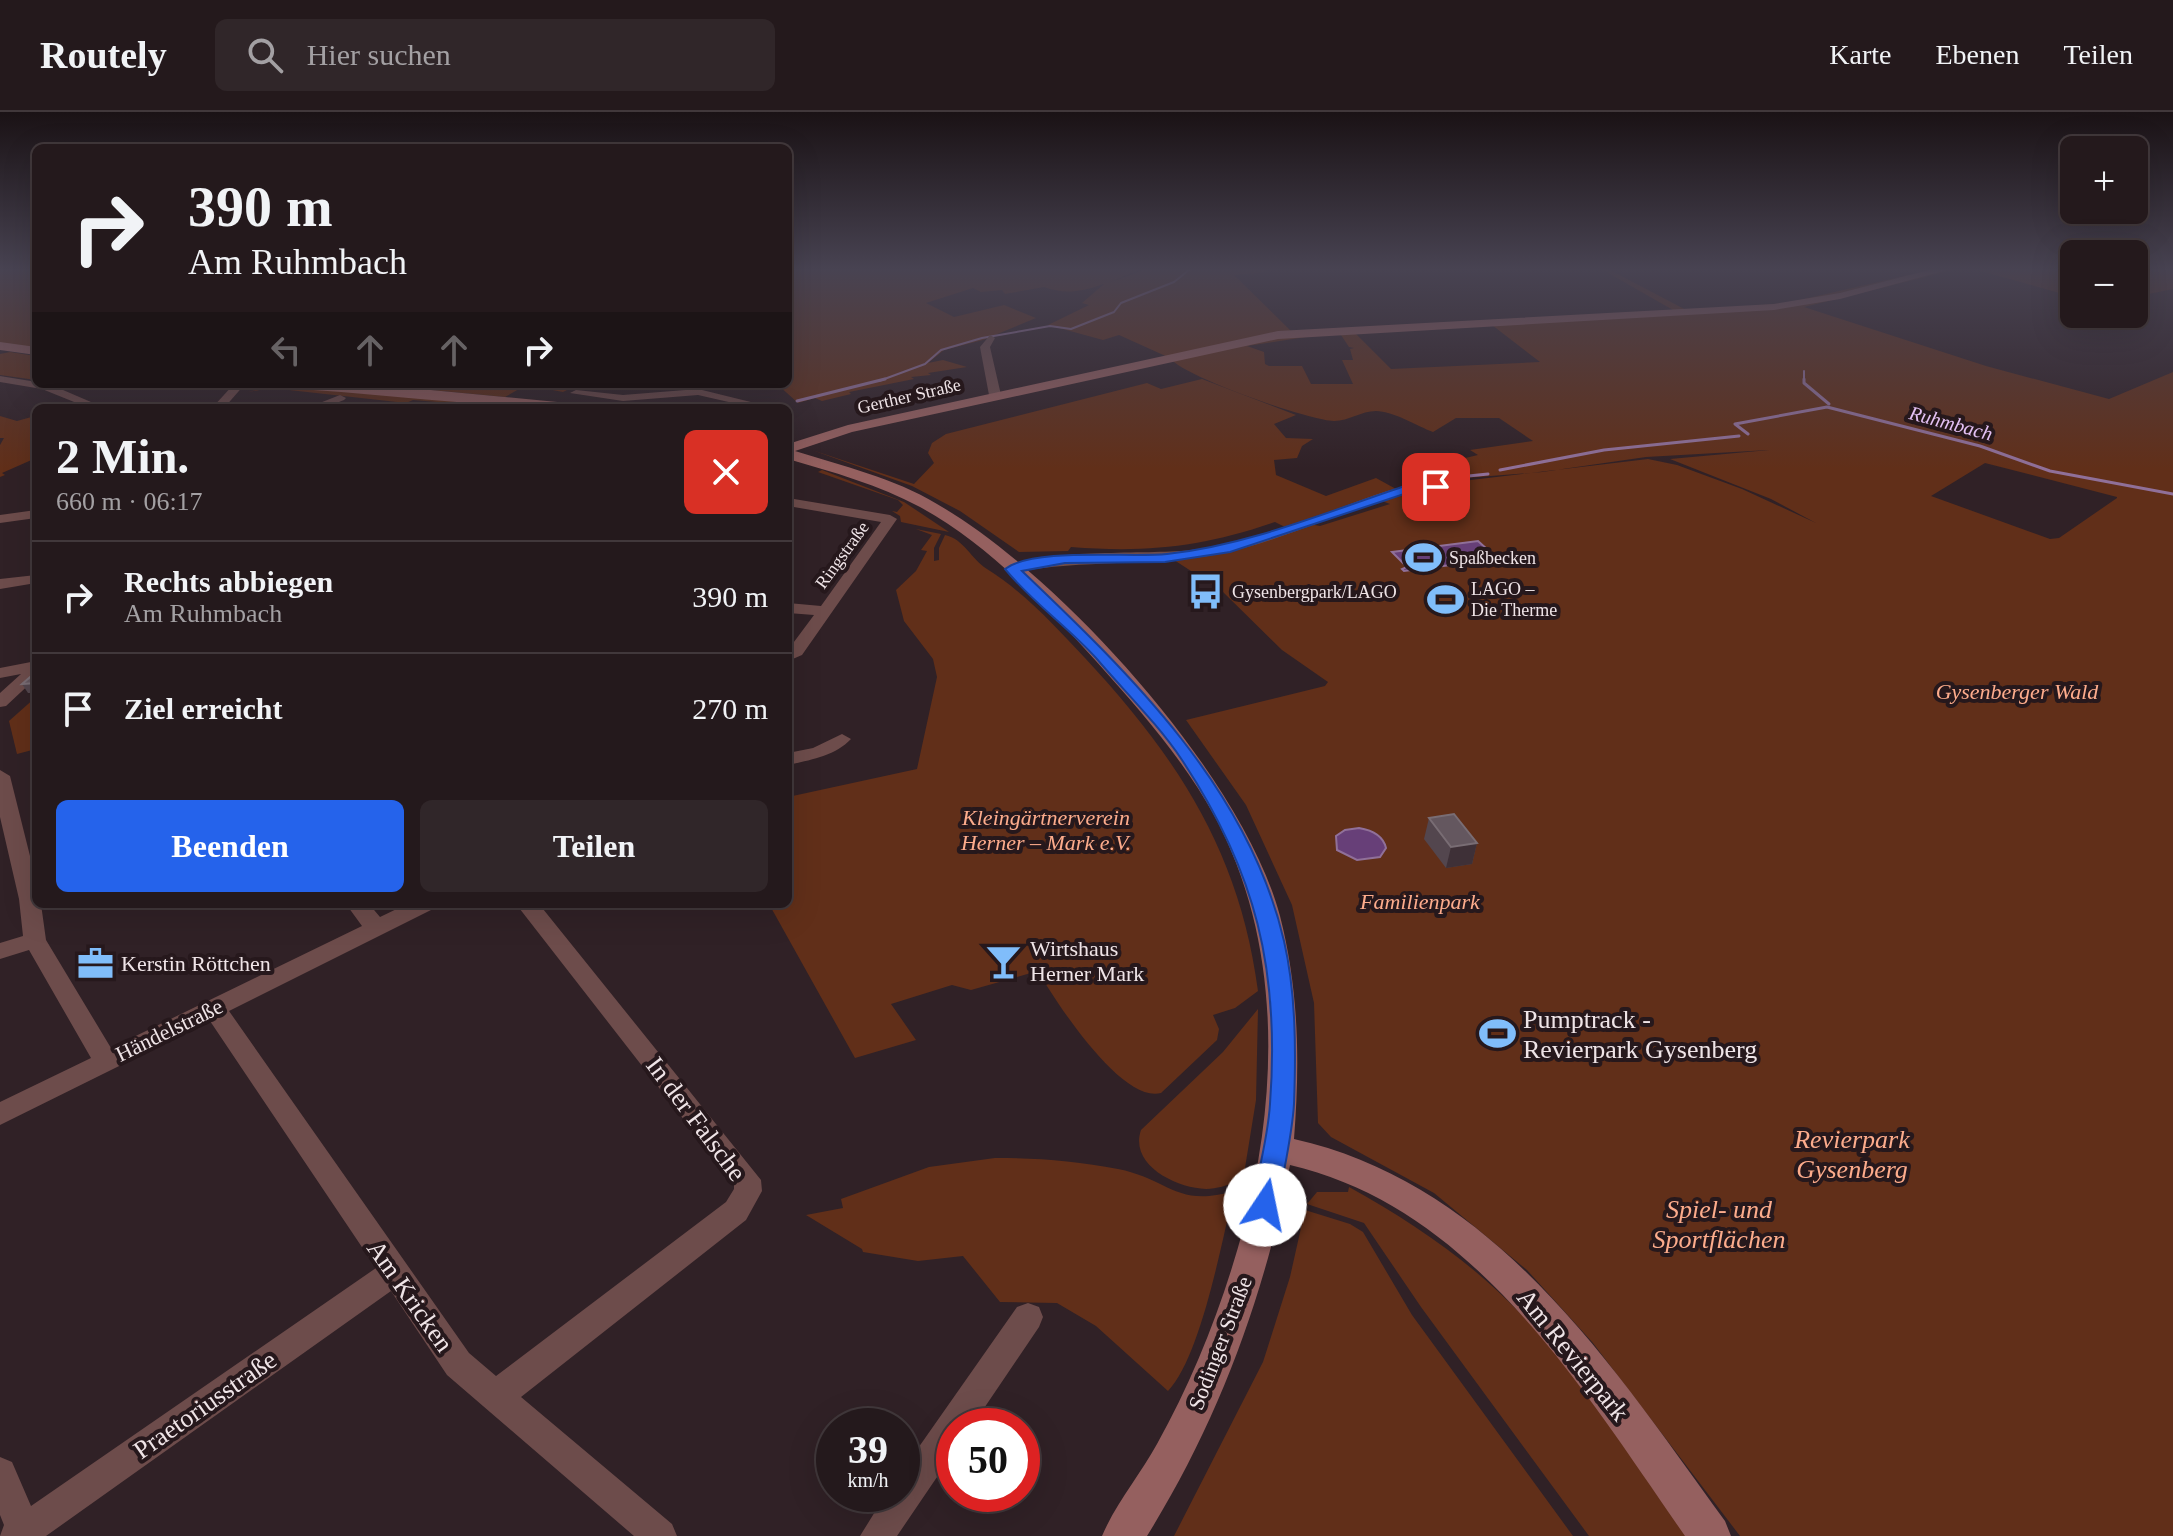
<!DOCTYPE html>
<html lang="de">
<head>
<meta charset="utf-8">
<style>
	:root { --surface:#24191c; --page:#302629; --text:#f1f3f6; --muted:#a3a0a3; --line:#41383b; --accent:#2563eb }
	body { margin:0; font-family:"Times New Roman",serif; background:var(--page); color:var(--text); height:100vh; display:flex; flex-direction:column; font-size:30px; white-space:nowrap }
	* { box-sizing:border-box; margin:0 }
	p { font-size:26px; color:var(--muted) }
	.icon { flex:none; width:44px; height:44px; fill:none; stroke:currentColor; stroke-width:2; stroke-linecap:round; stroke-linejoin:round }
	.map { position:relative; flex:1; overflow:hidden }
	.sheet { position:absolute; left:32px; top:292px; width:760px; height:504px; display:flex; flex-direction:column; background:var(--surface); border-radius:12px; box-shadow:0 8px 32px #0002,0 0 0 2px var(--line) }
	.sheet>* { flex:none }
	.hud { position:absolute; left:32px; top:32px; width:760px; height:244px; border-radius:12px; box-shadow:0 8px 32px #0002,0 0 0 2px var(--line); background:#24191c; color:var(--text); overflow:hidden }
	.tools { position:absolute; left:2060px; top:24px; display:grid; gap:16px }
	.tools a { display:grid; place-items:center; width:88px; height:88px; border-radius:12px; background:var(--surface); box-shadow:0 8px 32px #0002,0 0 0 2px var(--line); font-size:40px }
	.speed { position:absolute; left:816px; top:1296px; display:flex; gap:16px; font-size:40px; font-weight:700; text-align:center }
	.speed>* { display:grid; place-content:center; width:104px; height:104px; border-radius:50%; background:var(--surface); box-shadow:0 8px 32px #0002,0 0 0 2px var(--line); line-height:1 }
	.speed small { font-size:20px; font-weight:400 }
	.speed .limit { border:12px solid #d22; background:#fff; color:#111 }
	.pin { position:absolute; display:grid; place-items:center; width:68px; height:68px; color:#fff; margin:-34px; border-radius:16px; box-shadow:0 4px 12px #0006 }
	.me { position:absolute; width:88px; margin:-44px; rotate:11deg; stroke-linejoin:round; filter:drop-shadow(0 0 6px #0008) }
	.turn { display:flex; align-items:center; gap:28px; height:168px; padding:0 24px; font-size:36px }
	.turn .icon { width:104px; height:104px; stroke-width:2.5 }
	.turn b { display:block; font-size:56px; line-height:68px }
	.lanes { display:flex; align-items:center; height:76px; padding:0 24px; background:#0003; justify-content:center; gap:40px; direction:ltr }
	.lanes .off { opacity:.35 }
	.round { display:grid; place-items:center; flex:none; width:84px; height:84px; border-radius:12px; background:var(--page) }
	.summary { display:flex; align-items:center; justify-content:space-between; height:136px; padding:0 24px }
	h1 { font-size:48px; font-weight:600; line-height:60px }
	.cta { display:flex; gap:16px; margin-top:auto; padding:16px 24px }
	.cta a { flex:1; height:92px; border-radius:12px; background:var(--accent); color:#fff; font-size:32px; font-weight:600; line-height:92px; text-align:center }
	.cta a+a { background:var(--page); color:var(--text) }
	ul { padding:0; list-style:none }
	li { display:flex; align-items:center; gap:24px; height:112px; padding:0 24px; border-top:2px solid var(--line) }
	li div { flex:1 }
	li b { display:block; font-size:30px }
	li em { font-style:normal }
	header { display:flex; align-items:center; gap:48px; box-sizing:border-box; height:112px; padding:0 40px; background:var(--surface); border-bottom:2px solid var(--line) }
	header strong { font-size:38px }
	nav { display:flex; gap:44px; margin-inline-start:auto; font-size:28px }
	.search { width:560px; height:72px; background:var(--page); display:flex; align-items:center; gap:20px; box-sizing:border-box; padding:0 28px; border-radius:12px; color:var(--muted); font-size:30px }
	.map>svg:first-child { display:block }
	.green { fill:#612f19; fill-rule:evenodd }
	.water { fill:#673f78; stroke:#907099; stroke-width:2 }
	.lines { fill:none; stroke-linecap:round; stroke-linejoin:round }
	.stream-far1 { stroke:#907099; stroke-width:2 }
	.stream { stroke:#907099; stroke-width:3 }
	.street { fill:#6d4c4b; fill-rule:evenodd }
	.secondary { fill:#95605f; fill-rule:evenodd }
	.wall { fill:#53464e }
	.shaded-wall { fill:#3e3037 }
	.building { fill:#64575f; stroke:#796d74; stroke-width:2 }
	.route { fill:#2563eb; stroke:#184099; stroke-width:2 }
	.labels { text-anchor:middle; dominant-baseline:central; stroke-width:8; stroke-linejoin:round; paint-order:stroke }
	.far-street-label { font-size:18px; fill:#efe4e7; stroke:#26181c }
	.far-poi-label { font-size:18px; fill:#efe4e7; stroke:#26181c; text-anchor:start }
	.far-water-label { font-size:20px; font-style:italic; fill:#e4c1f4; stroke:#26181c }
	.park-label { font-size:22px; font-style:italic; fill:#fdac8c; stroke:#26181c }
	.poi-label { font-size:22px; fill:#efe4e7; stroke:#26181c; text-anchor:start }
	.street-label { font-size:22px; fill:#efe4e7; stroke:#26181c }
	.near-poi-label { font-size:26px; fill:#efe4e7; stroke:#26181c; text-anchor:start }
	.near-street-label { font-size:26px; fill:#efe4e7; stroke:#26181c }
	.near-park-label { font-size:26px; font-style:italic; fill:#fdac8c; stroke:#26181c }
</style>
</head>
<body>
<header>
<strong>Routely</strong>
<div class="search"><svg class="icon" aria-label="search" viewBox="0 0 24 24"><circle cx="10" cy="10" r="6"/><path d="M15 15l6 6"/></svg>Hier suchen</div>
<nav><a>Karte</a><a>Ebenen</a><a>Teilen</a></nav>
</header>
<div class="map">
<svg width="2173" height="1424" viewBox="0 0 2173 1424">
	<rect width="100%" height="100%" fill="#302126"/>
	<!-- green -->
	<g class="green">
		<polygon points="0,158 36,158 36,237 0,231"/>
		<path d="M788,158H1139L1108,171L1144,158H1265L1267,160L1234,163L1291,219L1673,198L1603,158H1610L1688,199L1787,191L1930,158H1954L1804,195L1986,254L2109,287L2173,260V1424H1740L1593,1231L1527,1158L1434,1081L1331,1025L1318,1011L1314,891L1292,793L1246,693L1186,608L1325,574L1328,570L1282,538L1222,479L1174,448L1309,412L1320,414L1390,392L1382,389L1401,383L1405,387L1456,386L1452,382L1461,380L1454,370L1648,347L1677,353L1742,377L1816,411L1771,387L1670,347L1769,338L1646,345L1542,360L1426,369L1410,359L1478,343L1470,338L1533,329L1499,306H1456L1433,320C1417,314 1393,299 1376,299C1361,299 1349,309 1334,309C1307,308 1182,264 1170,246L1119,223L1103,228L1048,213L1089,193L1082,191L1104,172C1075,182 1062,181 1044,175L1005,182L1002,178L981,180L973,176L926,191L954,205L1004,193L1036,206L983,228L944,238L928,251L943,248L967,255L928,261L931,263L911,265L914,267L849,280L851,282L822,289L815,286L798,291L777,272H788ZM1492,213L1540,250L1391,257L1353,219ZM1339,220L1349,235L1354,236L1350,237L1353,248H1342L1353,272H1311L1302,254H1269L1265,252L1264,240L1247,234ZM1985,351L2117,385V386L2059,426L2050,427L1931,384Z"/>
		<polygon points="1977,158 2074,158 2074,185"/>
		<polygon points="2134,158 2173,158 2173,177 2134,185"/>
		<polygon points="10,240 36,244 36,268 0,263 0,242"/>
		<path d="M1202,267L1296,303L1274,312L1286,326L1313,327L1302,334L1297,346L1274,348L1276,363L1326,384L1376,366L1396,377L1285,415L1275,410C1203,435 1147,441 1071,435L1068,439L1019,440L960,399L912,374L812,338L914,372L934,351L928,341L932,331L946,322L1147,271L1161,277Z"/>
		<polygon points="368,272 579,272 563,280 526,273 505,285"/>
		<polygon points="277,273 529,296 484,296 487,294 413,288 406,291 271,276 248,280"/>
		<polygon points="0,304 17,309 35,304 36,346 2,361 5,363 0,365 0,333 4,326 0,326"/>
		<polygon points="822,358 904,390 949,420 901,410 900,404 892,399 897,400 903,393 898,388 818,360"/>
		<path d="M916,417L941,422L934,436V449L939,448V436L945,423C964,427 971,447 987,457C1024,480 1055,514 1085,546C1178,646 1240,741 1258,879L1235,896L1213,903L1219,917L1217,928L1161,981C1122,992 1055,889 1038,859L971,878L952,873L891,892L916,928L855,946L769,792H788V685L917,657L937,565L933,547L904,509L896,478L916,459L927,439L921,438L932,423Z"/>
		<polygon points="36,585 36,637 17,642 9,609"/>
		<path d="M1258,897L1256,988L1244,1062L1238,1064L1237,1070C1227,1073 1217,1077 1206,1077C1176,1076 1129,1053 1141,1018L1223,940Z"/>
		<path d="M995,1046C1036,1046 1077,1049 1118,1057C1169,1067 1176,1096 1234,1079C1222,1128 1201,1245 1168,1279L1096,1214L1057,1191L1000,1190L963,1144L918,1149L863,1140L862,1137L806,1103L843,1096L841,1087L929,1055Z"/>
		<path d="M1349,1075C1412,1110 1470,1149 1520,1201C1585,1267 1636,1350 1691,1424H1589L1421,1195L1364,1111L1307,1092L1317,1080H1348Z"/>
		<polygon points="1305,1098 1350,1112 1363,1120 1412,1203 1573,1424 1174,1424 1263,1250 1290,1165"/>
	</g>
	<!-- water -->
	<g class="water">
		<polygon points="1478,429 1498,447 1404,459 1402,457 1407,455 1392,440"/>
		<path d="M1359,716C1371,718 1383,723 1386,736L1380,745L1357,748L1337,738L1336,724L1345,718Z"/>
	</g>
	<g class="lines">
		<!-- stream-far1 -->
		<g class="stream-far1">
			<polyline points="1804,259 1804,269"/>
			<polyline points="879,269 925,252 941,238 982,226 1050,214 1071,217 1114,200 1121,191 1174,170 1189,158"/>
		</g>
		<!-- stream -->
		<g class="stream">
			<polyline points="1804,267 1804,271 1829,292"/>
			<polyline points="797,289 885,267"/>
			<polyline points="1748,322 1735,312 1827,295 1980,334 2050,359 2173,382"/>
			<polyline points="1500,358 1604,338 1739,324"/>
			<polyline points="1429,368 1488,362"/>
		</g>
		<!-- street -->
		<g class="street">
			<polygon points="990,223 995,226 990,235 1001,283 995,286 989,283 980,235"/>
			<polygon points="0,264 49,272 105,296 89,296 42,277 0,270"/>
			<polygon points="234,272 245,272 224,296 212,296"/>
			<polygon points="698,277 763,293 755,296 698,283 623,289 570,281 576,278 623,283"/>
			<polygon points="340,283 346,286 344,288 324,296 307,296"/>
			<path d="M1436,371L1441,372V378C1431,380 1420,377 1410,380C1345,396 1285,429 1219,442C1150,455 1080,447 1012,461L1005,457C1029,436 1152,443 1191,438C1241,432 1289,414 1337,397C1370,385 1401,371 1436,371Z"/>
			<polygon points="788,386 890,403 897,407 802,543 788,549 788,538 814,503 788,501 788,491 821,494 881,410 788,394"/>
			<polygon points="36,398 36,406 0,411 0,403"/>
			<polygon points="36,463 36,471 0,477 0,467"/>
			<polygon points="36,549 36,566 6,594 0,595 0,581 21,562 0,566 0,556"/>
			<path d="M842,622L851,627C835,644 810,648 788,653V641L813,636Z"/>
			<polygon points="0,658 10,664 36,768 36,792 41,792 46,828 111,936 362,814 346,792 369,792 380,805 407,792 436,792 433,797 229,899 469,1241 496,1264 726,1090 734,1077 734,1072 516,792 539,792 761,1068 762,1079 746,1108 521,1285 672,1412 677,1424 634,1424 447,1263 391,1179 46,1424 0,1424 4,1413 0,1403 0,1345 12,1350 31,1394 376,1156 210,909 0,1013 0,990 91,946 29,838 0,847 0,831 23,824 19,787 0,705"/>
			<polygon points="1028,1191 1039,1195 1043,1205 1039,1215 972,1314 954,1314 954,1340 897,1424 860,1424 886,1382 902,1382 902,1359 1017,1195"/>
		</g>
		<!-- secondary -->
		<g class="secondary">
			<path d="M1929,158H1947L1840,187L1774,198L1278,227L852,320L795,339C843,354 894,366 937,392C1061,463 1243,665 1280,804C1299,878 1300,951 1294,1027C1495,1072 1611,1252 1725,1409L1731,1424H1685C1583,1278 1475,1096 1290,1053C1264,1185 1218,1310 1147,1424H1102C1116,1391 1140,1363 1157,1332C1195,1264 1224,1189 1244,1114C1279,980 1282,829 1214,703C1183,647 1139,597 1096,549C1044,492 988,432 920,395C879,373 833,360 788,347V332L848,313L1278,219L1774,192L1840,181Z"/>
			<polygon points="0,230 36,235 36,243 0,238"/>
			<path d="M278,272H367L578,292L585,296C485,296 385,282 285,276Z"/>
		</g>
	</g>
	<!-- wall -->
	<g class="wall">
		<polygon points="36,560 36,581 28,581 22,572"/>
		<polygon points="1429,706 1477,731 1472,752 1446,756 1424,727"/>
	</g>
	<!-- shaded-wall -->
	<polygon class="shaded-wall" points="1477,731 1472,752 1446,756 1451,735"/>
	<!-- building -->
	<g class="building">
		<polygon points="36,560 36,571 22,572"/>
		<polygon points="1454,702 1477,731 1451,735 1429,706"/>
	</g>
	<!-- sky -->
	<linearGradient id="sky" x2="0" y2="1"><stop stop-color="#1a1215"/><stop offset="0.44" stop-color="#484352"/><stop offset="1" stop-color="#484352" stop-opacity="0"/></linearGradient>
	<rect width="2173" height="357" fill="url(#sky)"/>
	<!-- route -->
	<path class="route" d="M1436,371L1440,372V377L1413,379L1230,440L1165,450L1065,451L1022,459C1131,563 1249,677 1284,829C1296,881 1296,939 1294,992C1292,1025 1283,1060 1278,1093L1274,1101L1265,1104L1256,1101L1252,1093C1258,1060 1268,1026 1270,992C1280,858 1256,760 1182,648C1158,612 1124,579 1096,546C1068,515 1032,490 1005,457C1034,435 1129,446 1167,442C1250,433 1329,399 1408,373Z"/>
	<!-- icons -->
	<defs>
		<symbol id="stadium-bare" viewBox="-9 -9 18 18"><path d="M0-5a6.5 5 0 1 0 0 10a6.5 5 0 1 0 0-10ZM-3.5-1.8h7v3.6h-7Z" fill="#80bdfa" stroke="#26181c" stroke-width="2.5" paint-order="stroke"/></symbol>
		<symbol id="bus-bare" viewBox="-9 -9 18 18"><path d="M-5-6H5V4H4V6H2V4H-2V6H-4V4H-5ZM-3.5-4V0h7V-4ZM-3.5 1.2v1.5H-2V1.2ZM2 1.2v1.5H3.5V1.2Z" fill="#80bdfa" stroke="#26181c" stroke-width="2.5" paint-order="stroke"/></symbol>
		<symbol id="bar-bare" viewBox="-9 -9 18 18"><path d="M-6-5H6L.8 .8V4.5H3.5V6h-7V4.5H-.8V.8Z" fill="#80bdfa" stroke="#26181c" stroke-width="2.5" paint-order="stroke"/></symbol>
		<symbol id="office-bare" viewBox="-9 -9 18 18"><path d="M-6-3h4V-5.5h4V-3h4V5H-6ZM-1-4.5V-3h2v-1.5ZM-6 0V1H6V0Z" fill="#80bdfa" stroke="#26181c" stroke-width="2.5" paint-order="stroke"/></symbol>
	</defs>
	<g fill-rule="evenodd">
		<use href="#stadium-bare" x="1398" y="420" width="51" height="51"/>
		<use href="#bus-bare" x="1180" y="454" width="51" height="51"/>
		<use href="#stadium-bare" x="1420" y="462" width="51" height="51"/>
		<use href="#bar-bare" x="978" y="824" width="51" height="51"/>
		<use href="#office-bare" x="70" y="826" width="51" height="51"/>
		<use href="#stadium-bare" x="1472" y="896" width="51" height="51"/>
	</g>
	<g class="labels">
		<!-- far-street labels -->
		<g class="far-street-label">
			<text transform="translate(909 284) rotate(-13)">Gerther Straße</text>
			<text transform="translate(842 443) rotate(-54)">Ringstraße</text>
		</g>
		<!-- far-poi labels -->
		<g class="far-poi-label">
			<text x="1449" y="446">Spaßbecken</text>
			<text x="1471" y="477">LAGO –<tspan x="1471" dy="21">Die Therme</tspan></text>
			<text x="1232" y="480">Gysenbergpark/LAGO</text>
		</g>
		<!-- far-water labels -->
		<g class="far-water-label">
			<text transform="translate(1951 311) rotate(15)">Ruhmbach</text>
		</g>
		<!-- park labels -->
		<g class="park-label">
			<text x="2017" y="579">Gysenberger Wald</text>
			<text x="1046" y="705">Kleingärtnerverein<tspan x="1046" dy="25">Herner – Mark e.V.</tspan></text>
			<text x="1420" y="789">Familienpark</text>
		</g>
		<!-- poi labels -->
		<g class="poi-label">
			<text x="1030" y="836">Wirtshaus<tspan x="1030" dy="25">Herner Mark</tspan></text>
			<text x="121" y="851">Kerstin Röttchen</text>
		</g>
		<!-- street labels -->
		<g class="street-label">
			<text transform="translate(169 918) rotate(-26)">Händelstraße</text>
			<text transform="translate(1220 1231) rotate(-69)">Sodinger Straße</text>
		</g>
		<!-- near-poi labels -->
		<g class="near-poi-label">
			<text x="1523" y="907">Pumptrack -<tspan x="1523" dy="30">Revierpark Gysenberg</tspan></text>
		</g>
		<!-- near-street labels -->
		<g class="near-street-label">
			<text transform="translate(696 1007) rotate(53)">In der Falsche</text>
			<text transform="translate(410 1184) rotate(55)">Am Kricken</text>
			<text transform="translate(1573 1243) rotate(51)">Am Revierpark</text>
			<text transform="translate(205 1293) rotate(-35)">Praetoriusstraße</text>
		</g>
		<!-- near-park labels -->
		<g class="near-park-label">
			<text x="1852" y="1027">Revierpark<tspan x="1852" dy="30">Gysenberg</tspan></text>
			<text x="1719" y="1097">Spiel- und<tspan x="1719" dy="30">Sportflächen</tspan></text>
		</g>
	</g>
</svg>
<div class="tools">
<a>+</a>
<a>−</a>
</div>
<div class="speed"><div>39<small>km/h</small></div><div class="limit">50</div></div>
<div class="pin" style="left:1436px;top:375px;background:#d93025"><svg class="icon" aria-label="arrive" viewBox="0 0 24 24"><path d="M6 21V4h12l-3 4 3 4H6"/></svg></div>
<svg class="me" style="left:1265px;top:1093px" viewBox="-20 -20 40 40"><circle r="19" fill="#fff"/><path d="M0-13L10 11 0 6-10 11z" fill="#2563eb"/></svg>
<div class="hud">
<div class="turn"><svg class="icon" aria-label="right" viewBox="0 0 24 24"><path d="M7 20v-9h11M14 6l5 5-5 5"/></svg><div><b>390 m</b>Am Ruhmbach</div></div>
<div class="lanes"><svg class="icon off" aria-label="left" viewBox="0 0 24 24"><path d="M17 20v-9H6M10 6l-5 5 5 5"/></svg><svg class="icon off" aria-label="ahead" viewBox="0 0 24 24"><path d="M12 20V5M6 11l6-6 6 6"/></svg><svg class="icon off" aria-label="ahead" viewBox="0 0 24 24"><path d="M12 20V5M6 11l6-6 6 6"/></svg><svg class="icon" aria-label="right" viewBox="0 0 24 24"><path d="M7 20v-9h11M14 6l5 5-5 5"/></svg></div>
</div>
<section class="sheet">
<div class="summary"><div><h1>2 Min.</h1><p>660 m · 06:17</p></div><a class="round" style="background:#d93025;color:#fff"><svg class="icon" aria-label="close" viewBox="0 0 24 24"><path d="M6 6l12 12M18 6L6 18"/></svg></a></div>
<ul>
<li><svg class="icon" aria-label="right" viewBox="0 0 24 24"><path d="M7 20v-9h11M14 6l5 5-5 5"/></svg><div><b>Rechts abbiegen</b><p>Am Ruhmbach</p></div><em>390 m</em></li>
<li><svg class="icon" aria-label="arrive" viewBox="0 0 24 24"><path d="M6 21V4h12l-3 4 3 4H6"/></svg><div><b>Ziel erreicht</b></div><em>270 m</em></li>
</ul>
<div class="cta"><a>Beenden</a><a>Teilen</a></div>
</section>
</div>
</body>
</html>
